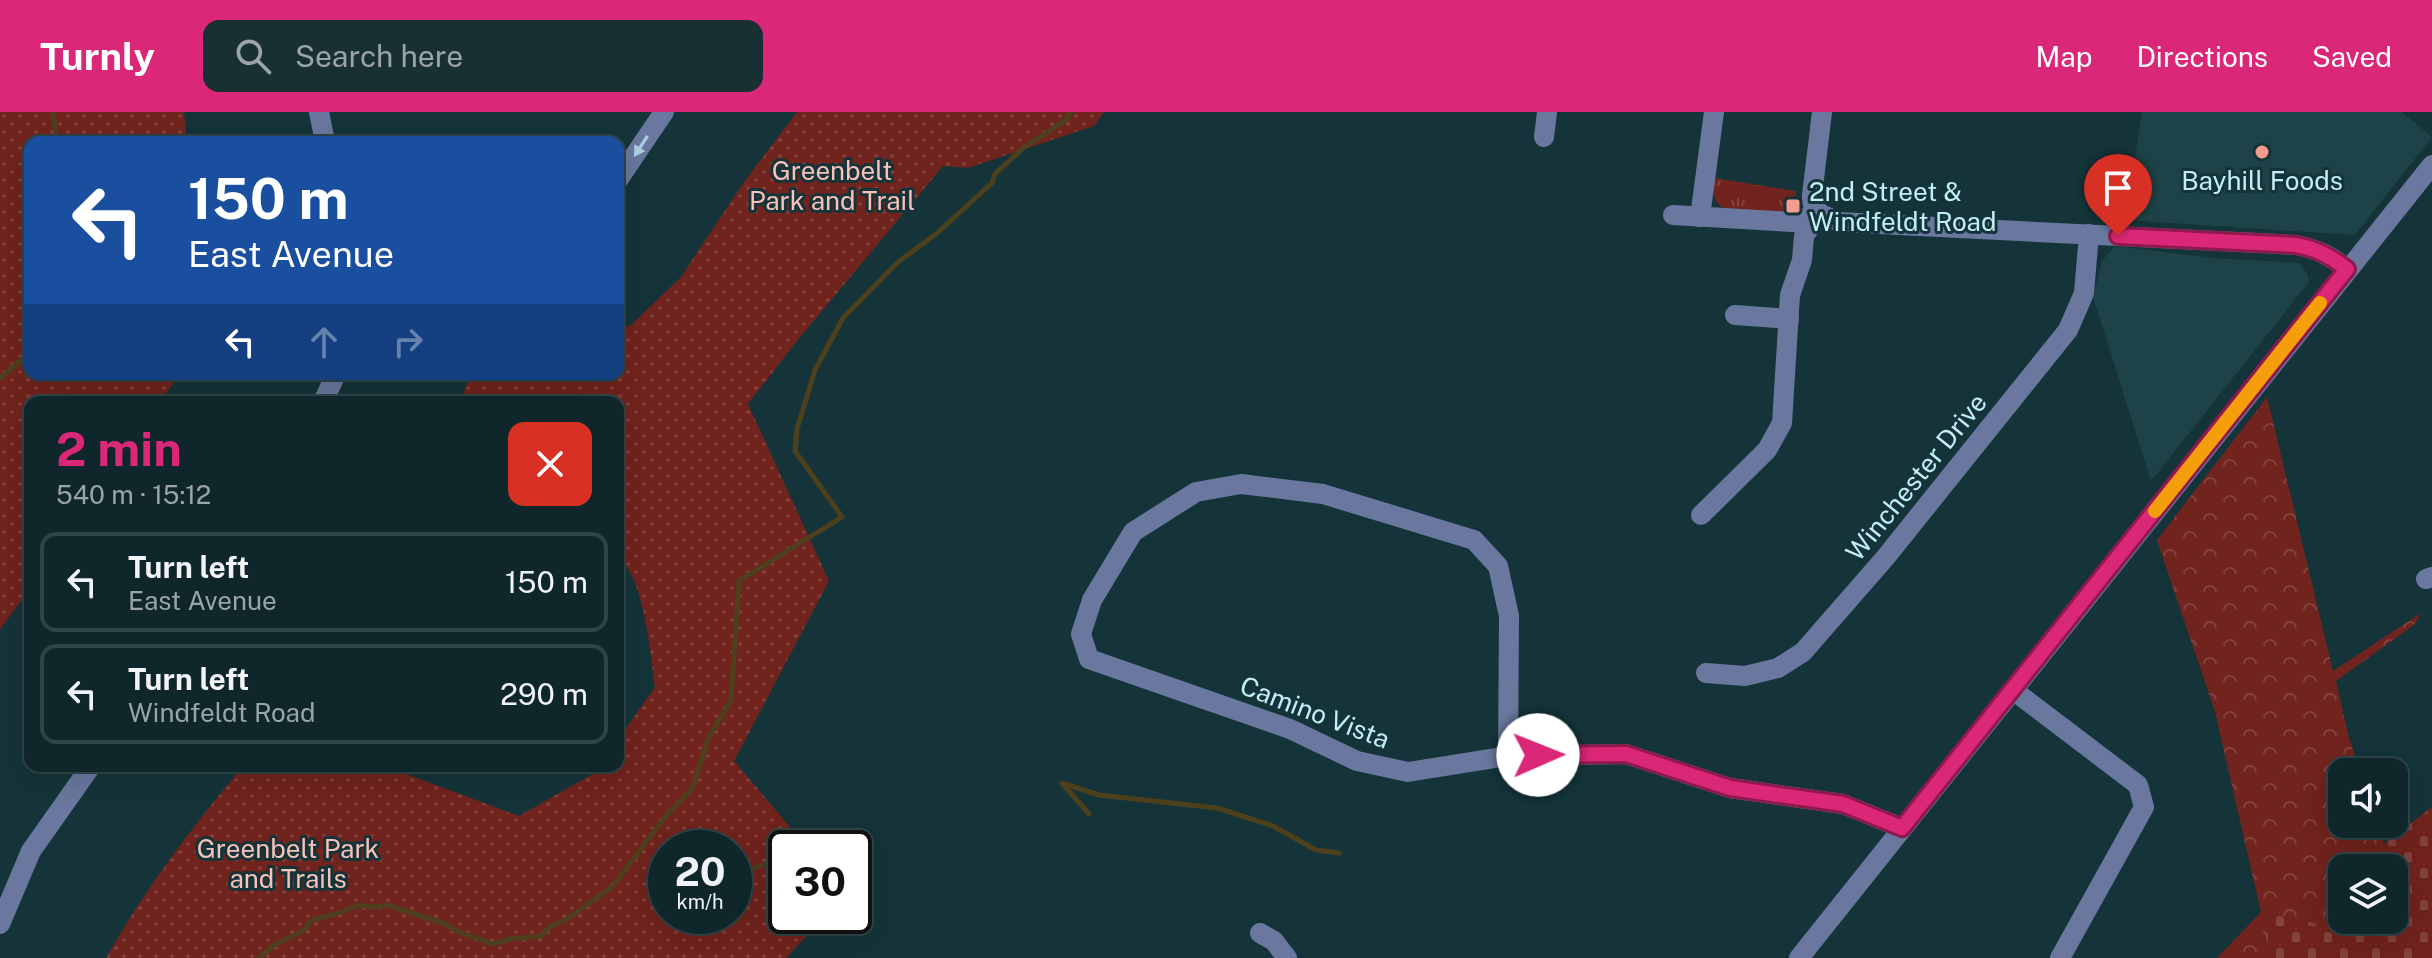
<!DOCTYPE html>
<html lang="en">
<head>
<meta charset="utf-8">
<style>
	:root { --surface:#0f272b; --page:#182f33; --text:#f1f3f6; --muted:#9ba5a9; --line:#2f4447; --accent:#db2777 }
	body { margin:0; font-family:"Public Sans",sans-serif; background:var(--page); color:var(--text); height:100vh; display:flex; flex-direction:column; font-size:30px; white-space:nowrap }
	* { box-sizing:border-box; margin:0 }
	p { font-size:26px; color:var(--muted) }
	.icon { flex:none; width:44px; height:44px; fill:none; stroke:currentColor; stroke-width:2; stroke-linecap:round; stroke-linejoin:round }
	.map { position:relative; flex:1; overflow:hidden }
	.panel { position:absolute; left:24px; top:284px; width:600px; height:376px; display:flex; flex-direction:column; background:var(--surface); border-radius:16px; box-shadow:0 8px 32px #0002,0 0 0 2px var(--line) }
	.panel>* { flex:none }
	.banner { position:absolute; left:24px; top:24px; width:600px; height:244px; border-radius:16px; box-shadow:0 8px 32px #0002,0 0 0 2px var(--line); background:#1a4fa0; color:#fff; overflow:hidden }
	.buttons { position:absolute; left:2328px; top:646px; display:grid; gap:16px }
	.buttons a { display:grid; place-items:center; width:80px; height:80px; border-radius:16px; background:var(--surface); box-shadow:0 8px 32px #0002,0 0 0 2px var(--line); font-size:40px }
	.speed { position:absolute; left:648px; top:718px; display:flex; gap:16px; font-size:40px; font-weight:700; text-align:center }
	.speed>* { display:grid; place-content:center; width:104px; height:104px; border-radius:50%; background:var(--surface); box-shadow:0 8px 32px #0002,0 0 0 2px var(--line); line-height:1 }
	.speed small { font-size:20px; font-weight:400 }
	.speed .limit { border:4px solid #111; border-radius:12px; background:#fff; color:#111 }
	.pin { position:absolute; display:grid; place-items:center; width:68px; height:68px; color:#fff; margin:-82px -34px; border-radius:50% 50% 50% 0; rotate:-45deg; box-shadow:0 0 8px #0007 }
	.pin .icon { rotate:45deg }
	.me { position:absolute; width:88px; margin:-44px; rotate:89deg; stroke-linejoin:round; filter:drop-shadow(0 0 6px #0008) }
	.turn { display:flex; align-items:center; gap:28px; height:168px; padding:0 32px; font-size:36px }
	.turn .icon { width:104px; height:104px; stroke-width:2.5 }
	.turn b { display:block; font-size:56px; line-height:68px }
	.lanes { display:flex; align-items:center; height:76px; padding:0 32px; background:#0003; justify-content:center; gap:40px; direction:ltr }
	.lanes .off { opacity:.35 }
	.round { display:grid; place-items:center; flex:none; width:84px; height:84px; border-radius:16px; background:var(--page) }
	.summary { display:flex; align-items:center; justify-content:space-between; height:136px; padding:0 32px }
	h1 { font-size:48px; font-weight:700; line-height:60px; color:var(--accent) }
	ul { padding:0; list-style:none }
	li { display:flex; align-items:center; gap:24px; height:100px; margin:0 16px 12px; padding:0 16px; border:4px solid var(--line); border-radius:16px }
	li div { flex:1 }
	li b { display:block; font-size:30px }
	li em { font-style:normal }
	header { display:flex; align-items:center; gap:48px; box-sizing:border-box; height:112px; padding:0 40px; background:var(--accent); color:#fff }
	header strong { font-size:38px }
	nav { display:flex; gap:44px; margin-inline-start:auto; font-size:28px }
	.search { width:560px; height:72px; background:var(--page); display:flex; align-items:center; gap:20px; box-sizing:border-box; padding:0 28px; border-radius:16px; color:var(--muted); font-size:30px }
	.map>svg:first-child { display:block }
	.built { fill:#1d4247 }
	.grass { fill:url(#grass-tufts) }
	.forest { fill:url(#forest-crowns); fill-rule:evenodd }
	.cemetery { fill:url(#cemetery-stones); fill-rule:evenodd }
	.park { fill:url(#park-dots); fill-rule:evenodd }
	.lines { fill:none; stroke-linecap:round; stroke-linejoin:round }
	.stream { stroke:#4e401d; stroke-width:5 }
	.minor { stroke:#6a789f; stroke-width:20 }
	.oneway { fill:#abd1e0 }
	.route-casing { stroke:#8e194d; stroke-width:20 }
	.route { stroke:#db2777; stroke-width:14 }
	.slow { stroke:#f59e0b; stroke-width:14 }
	.poi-dot { fill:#f59c91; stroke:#143439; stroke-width:3 }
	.labels { text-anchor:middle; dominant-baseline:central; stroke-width:6; stroke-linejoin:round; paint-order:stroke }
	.park-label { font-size:26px; fill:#fac1b9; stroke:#143439 }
	.poi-label { font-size:26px; fill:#c1eff6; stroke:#143439 }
	.street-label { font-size:26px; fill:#c1eff6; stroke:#143439 }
</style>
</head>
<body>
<header>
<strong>Turnly</strong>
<div class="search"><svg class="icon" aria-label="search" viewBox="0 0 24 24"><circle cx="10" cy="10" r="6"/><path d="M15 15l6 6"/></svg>Search here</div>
<nav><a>Map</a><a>Directions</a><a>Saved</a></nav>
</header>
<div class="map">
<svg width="2432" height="846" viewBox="0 0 2432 846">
	<defs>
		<pattern id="grass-tufts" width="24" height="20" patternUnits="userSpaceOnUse" patternTransform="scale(2)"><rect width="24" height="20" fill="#71231d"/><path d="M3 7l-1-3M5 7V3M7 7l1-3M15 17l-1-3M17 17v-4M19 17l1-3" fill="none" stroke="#83433e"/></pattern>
		<pattern id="forest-crowns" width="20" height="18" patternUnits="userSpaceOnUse" patternTransform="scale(2)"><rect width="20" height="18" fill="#71231d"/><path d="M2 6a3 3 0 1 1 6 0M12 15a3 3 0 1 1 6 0" fill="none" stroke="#83433e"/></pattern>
		<pattern id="cemetery-stones" width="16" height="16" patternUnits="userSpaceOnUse" patternTransform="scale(2)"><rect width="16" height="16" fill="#71231d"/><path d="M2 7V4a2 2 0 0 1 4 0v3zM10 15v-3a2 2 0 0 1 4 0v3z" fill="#83433e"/></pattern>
		<pattern id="park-dots" width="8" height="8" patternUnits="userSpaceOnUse" patternTransform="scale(2)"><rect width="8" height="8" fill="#71231d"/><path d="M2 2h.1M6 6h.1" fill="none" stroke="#83433e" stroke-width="1.8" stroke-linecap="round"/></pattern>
	</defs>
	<rect width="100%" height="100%" fill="#143439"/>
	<!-- built -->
	<g class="built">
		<polygon points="2142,0 2402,0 2432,25 2355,123 2125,108"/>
		<polygon points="2115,134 2212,146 2299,151 2307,161 2309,170 2151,369 2093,185 2102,149"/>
	</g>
	<!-- grass -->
	<path class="grass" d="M1714,66L1796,79L1794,98L1789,101L1723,96C1712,89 1713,78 1714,66Z"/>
	<!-- forest -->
	<path class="forest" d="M2267,285L2333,559L2421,501L2415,512L2336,569L2348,622L2360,660H2342V712H2377L2384,732L2432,695V846H2217L2261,800L2215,600L2157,428ZM2342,756H2394V808H2342Z"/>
	<!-- cemetery -->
	<path class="cemetery" d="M2432,695V846H2270L2261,800L2322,813L2342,747L2383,733ZM2342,756H2394V808H2342Z"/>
	<!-- park -->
	<g class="park">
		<polygon points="0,0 184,0 187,30 30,30 30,262 180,262 160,290 30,290 30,477 0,517"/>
		<path d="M797,0H1104L1094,14L968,56L943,54L796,230L748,292L829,469L734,649L808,736H786V804H825L786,846H106C145,777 192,715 243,654H385L519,704L596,660L600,654H618V628L655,575C651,544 644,463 618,446V290H460L471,262H618V216L630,214L681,165L744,70ZM666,736H734V804H666Z"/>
	</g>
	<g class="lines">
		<!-- stream -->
		<g class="stream">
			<polyline points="53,0 56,22 62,30"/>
			<polyline points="0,266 30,240"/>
			<polyline points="1089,702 1062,671 1099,683 1217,696 1273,714 1316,738 1339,741"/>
			<polyline points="734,763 786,745"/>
			<polyline points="259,846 273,834 303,819 312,808 336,802 359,793 376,795 387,793 446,812 454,818 493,832 509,827 541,824 549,815 567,807 613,774 665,705 692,677 708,627 731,588 739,469 842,405 795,339 797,317 815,258 843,206 898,150 936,122 992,71 995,62 1023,36 1063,10 1072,0"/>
		</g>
		<!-- minor -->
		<g class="minor">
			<polyline points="319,0 325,30"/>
			<polyline points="1544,25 1547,0"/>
			<polyline points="618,68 664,0"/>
			<polyline points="1819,101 1812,90 1812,83 1822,0"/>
			<path d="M1673,103L1793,110L1819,101L1839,110L2296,133C2317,137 2331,144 2347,157"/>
			<polyline points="1700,105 1714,0"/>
			<polyline points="1735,203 1789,207"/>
			<polyline points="323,290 336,262"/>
			<polyline points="1701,403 1767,338 1782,311 1790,183 1802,148 1804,124 1819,101"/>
			<polyline points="2426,467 2432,465"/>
			<polyline points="1706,561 1745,564 1778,556 1803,540 1885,446 2068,218 2084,181 2089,122"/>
			<polyline points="2013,578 2138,673 2144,695 2060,846"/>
			<polyline points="1508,644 1509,504 1498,454 1474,428 1323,382 1241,372 1196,380 1133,420 1092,488 1081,522 1089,547 1290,617 1357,649 1408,660 1508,644 1626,642 1730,676 1843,692 1902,716"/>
			<polyline points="0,812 31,739 91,654"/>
			<polyline points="1260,821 1274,829 1287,846"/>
			<polyline points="1799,846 2432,53"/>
		</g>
	</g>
	<!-- one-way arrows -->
	<defs><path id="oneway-solid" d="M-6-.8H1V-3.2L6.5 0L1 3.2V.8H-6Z" transform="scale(2)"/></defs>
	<use class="oneway" href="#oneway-solid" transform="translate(641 34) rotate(123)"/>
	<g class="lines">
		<defs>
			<path id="route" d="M1538,643L1626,642L1730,676L1843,692L1902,716L2347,157C2330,144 2317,137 2296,133L2118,124"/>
		</defs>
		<!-- route casing -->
		<use href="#route" class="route-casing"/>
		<!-- route -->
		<use href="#route" class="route"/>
		<!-- slow -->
		<polyline class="slow" points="2155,399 2320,191"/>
	</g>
	<!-- markers -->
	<g class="poi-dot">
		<circle cx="2262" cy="40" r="8"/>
		<rect x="1785" y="86" width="16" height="16" rx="4"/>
	</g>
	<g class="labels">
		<!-- park labels -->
		<g class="park-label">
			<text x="832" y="58">Greenbelt<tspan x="832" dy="30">Park and Trail</tspan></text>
			<text x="288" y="736">Greenbelt Park<tspan x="288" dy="30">and Trails</tspan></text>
		</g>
		<!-- poi labels -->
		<g class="poi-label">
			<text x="2262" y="68">Bayhill Foods</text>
			<text x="1809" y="79" text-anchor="start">2nd Street &amp;<tspan x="1809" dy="30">Windfeldt Road</tspan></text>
		</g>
		<!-- street labels -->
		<g class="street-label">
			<text transform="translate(1916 365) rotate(-51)">Winchester Drive</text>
			<text transform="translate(1315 600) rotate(21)">Camino Vista</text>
		</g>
	</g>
</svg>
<div class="buttons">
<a><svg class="icon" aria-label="sound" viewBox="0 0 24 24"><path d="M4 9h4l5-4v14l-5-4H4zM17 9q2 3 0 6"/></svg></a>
<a><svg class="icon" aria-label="layers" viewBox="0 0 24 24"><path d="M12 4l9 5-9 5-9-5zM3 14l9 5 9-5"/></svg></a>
</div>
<div class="speed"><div>20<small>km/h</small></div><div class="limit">30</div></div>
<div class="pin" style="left:2118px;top:124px;background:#d93025"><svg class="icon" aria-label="arrive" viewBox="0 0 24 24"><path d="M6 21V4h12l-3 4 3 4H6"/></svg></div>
<svg class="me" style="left:1538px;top:643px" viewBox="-20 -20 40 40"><circle r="19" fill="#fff"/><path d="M0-13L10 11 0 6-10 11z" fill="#db2777"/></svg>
<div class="banner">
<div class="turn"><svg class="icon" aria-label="left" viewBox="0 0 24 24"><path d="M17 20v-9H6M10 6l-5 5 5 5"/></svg><div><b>150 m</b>East Avenue</div></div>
<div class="lanes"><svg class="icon" aria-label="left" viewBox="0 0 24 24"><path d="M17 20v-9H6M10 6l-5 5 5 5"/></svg><svg class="icon off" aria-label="ahead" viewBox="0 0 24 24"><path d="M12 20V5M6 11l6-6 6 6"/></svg><svg class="icon off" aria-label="right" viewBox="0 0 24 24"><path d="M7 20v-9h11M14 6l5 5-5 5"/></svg></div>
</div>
<section class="panel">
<div class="summary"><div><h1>2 min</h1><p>540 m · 15:12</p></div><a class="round" style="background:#d93025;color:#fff"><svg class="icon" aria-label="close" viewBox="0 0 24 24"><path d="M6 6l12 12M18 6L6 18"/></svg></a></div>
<ul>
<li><svg class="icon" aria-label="left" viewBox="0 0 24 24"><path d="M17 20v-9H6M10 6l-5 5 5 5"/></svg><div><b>Turn left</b><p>East Avenue</p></div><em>150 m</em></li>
<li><svg class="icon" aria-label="left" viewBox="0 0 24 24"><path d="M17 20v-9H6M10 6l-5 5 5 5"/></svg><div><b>Turn left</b><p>Windfeldt Road</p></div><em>290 m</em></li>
</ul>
</section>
</div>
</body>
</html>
